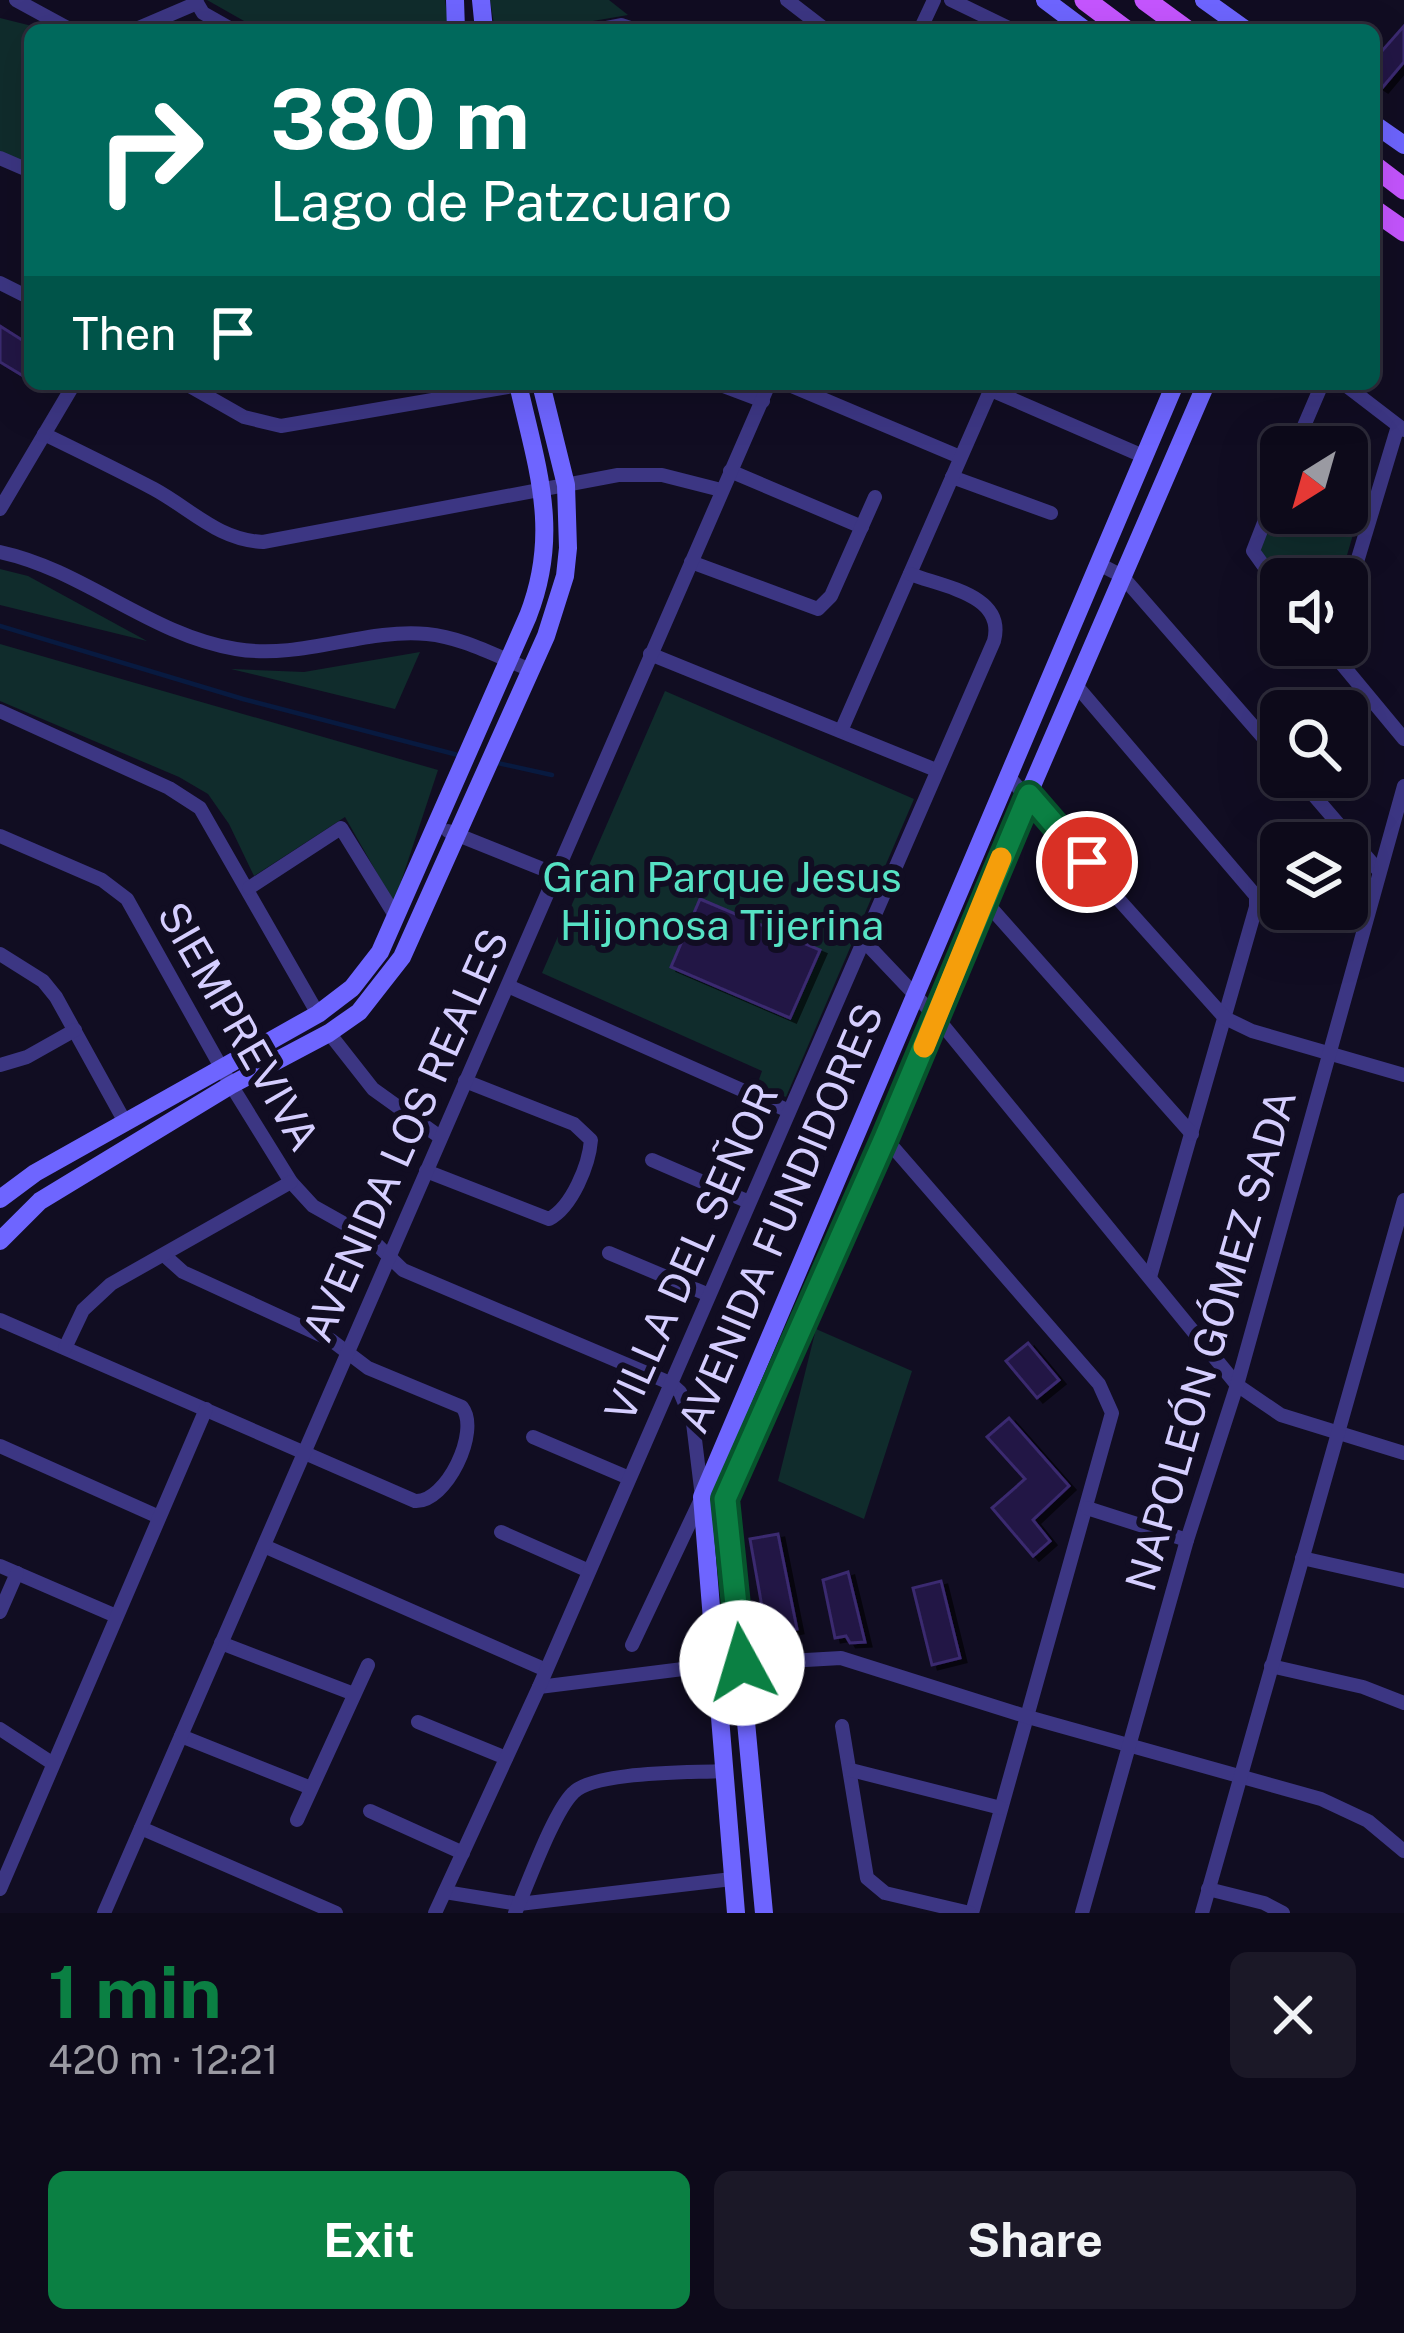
<!DOCTYPE html>
<html lang="en">
<head>
<meta charset="utf-8">
<style>
	:root { --surface:#0d0a1a; --page:#1b1827; --text:#f1f3f6; --muted:#9a9aa2; --line:#2d2b39; --accent:#0b8043 }
	body { margin:0; font-family:"Public Sans",sans-serif; background:var(--page); color:var(--text); height:100vh; display:flex; flex-direction:column; font-size:45px; white-space:nowrap }
	* { box-sizing:border-box; margin:0 }
	p { font-size:39px; color:var(--muted) }
	.icon { flex:none; width:66px; height:66px; fill:none; stroke:currentColor; stroke-width:2; stroke-linecap:round; stroke-linejoin:round }
	.map { position:relative; height:1913px; overflow:hidden }
	.sheet { display:flex; flex-direction:column; background:var(--surface); flex:1 }
	.sheet>* { flex:none }
	.hud { position:absolute; left:24px; top:24px; width:1356px; height:366px; border-radius:18px; box-shadow:0 12px 48px #0002,0 0 0 3px var(--line); background:#00695c; color:#fff; overflow:hidden }
	.needle { width:78px; rotate:217deg }
	.fabs { position:absolute; left:1260px; top:426px; display:grid; gap:24px }
	.fabs a { display:grid; place-items:center; width:108px; height:108px; border-radius:18px; background:var(--surface); box-shadow:0 12px 48px #0002,0 0 0 3px var(--line); font-size:60px }
	.pin { position:absolute; display:grid; place-items:center; width:102px; height:102px; color:#fff; margin:-51px; border:6px solid #fff; border-radius:50%; box-shadow:0 3px 12px #0007 }
	.me { position:absolute; width:132px; margin:-66px; rotate:354deg; stroke-linejoin:round; filter:drop-shadow(0 0 9px #0008) }
	.turn { display:flex; align-items:center; gap:42px; height:252px; padding:0 48px; font-size:54px }
	.turn .icon { width:156px; height:156px; stroke-width:2.5 }
	.turn b { display:block; font-size:84px; line-height:102px }
	.then { display:flex; align-items:center; height:114px; padding:0 48px; background:#0003; gap:24px; font-size:45px }
	.round { display:grid; place-items:center; flex:none; width:126px; height:126px; border-radius:18px; background:var(--page) }
	.headline { display:flex; align-items:center; justify-content:space-between; height:204px; padding:0 48px }
	h1 { font-size:72px; font-weight:700; line-height:90px; color:var(--accent) }
	.action { display:flex; gap:24px; margin-top:auto; padding:24px 48px }
	.action a { flex:1; height:138px; border-radius:18px; background:var(--accent); color:#fff; font-size:48px; font-weight:700; line-height:138px; text-align:center }
	.action a+a { background:var(--page); color:var(--text) }
	.map>svg:first-child { display:block }
	.green { fill:#102c2c }
	.lines { fill:none; stroke-linecap:round; stroke-linejoin:round }
	.stream { stroke:#081a40; stroke-width:4.5 }
	.building { fill:#221844; stroke:#3a2970; stroke-width:3; filter:url(#shadow) }
	.street { stroke:#3c3683; stroke-width:14 }
	.secondary { stroke:#6e65ff; stroke-width:18 }
	.primary { stroke:#c555ff; stroke-width:21 }
	.route-casing { stroke:#07532c; stroke-width:30 }
	.route { stroke:#0b8043; stroke-width:21 }
	.slow { stroke:#f59e0b; stroke-width:21 }
	.labels { text-anchor:middle; dominant-baseline:central; stroke-width:12; stroke-linejoin:round; paint-order:stroke }
	.park-label { font-size:42px; fill:#56e2c4; stroke:#110d22 }
	.street-label { font-size:42px; fill:#d5ceff; stroke:#110d22 }
</style>
</head>
<body>
<div class="map">
<svg width="1404" height="1913" viewBox="0 0 1404 1913">
	<defs>
		<filter id="shadow"><feDropShadow dx="6" dy="4" stdDeviation="0" flood-color="#0009"/></filter>
	</defs>
	<rect width="100%" height="100%" fill="#110d22"/>
	<!-- green -->
	<g class="green">
		<polygon points="207,0 445,0 449,30 260,30"/>
		<polygon points="490,0 609,0 628,15 540,30 495,30"/>
		<polygon points="0,18 48,30 30,30 30,170 0,158"/>
		<polygon points="1347,478 1367,487 1340,579 1281,579 1255,553 1281,498 1281,513 1347,513"/>
		<polygon points="0,569 28,576 147,641 0,605"/>
		<polygon points="0,644 438,770 394,903 345,817 254,876 229,824 208,794 179,777 0,701"/>
		<polygon points="420,652 395,709 231,669 304,672"/>
		<polygon points="665,691 914,799 786,1097 757,1085 762,1071 542,973"/>
		<polygon points="816,1329 912,1371 864,1519 778,1481"/>
	</g>
	<g class="lines">
		<!-- stream -->
		<g class="stream">
			<polyline points="0,626 243,699 458,755"/>
			<polyline points="493,762 552,775"/>
		</g>
	</g>
	<!-- building -->
	<g class="building">
		<polygon points="1404,26 1404,62 1382,88 1374,83 1374,60"/>
		<polygon points="0,326 30,345 30,380 0,362"/>
		<polygon points="700,899 820,950 790,1018 671,967"/>
		<polygon points="1028,1343 1059,1380 1037,1398 1006,1361"/>
		<polygon points="1009,1418 1069,1486 1033,1520 1050,1541 1033,1556 992,1508 1025,1479 987,1437"/>
		<polygon points="778,1534 797,1629 767,1635 750,1539"/>
		<polygon points="848,1572 865,1642 850,1643 846,1636 835,1638 823,1580"/>
		<polygon points="941,1581 960,1658 932,1665 913,1588"/>
	</g>
	<g class="lines">
		<!-- street -->
		<g class="street">
			<polyline points="16,0 71,30"/>
			<polyline points="787,0 826,30"/>
			<polyline points="951,0 1013,30"/>
			<polyline points="197,3 203,13 233,30"/>
			<polyline points="134,30 197,3"/>
			<polyline points="595,30 621,25 636,30"/>
			<polyline points="920,30 934,0"/>
			<polyline points="0,158 30,171"/>
			<polyline points="0,283 30,298"/>
			<polyline points="186,384 244,417 281,426 519,385"/>
			<polyline points="718,384 763,401"/>
			<polyline points="787,384 960,457"/>
			<polyline points="1344,384 1404,430"/>
			<polyline points="991,390 1143,456"/>
			<path d="M44,434C81,452 118,470 154,489C191,509 218,540 263,542L618,475H662L721,490"/>
			<polyline points="1295,447 1322,384"/>
			<polyline points="730,471 862,527"/>
			<polyline points="952,477 1051,513"/>
			<polyline points="1281,479 1253,551 1281,590"/>
			<polyline points="0,509 74,384"/>
			<path d="M0,552C84,570 150,635 236,649C302,660 364,628 427,634C462,637 498,657 531,670"/>
			<polyline points="691,562 818,609 831,596 875,497"/>
			<polyline points="1099,564 1122,576 1281,758"/>
			<polyline points="1347,595 1398,426"/>
			<polyline points="1326,645 1404,739"/>
			<polyline points="650,654 936,770"/>
			<polyline points="1075,684 1256,896 1256,907 1150,1277"/>
			<polyline points="0,711 169,788 200,808 318,1014"/>
			<polyline points="841,731 993,384"/>
			<polyline points="1007,775 1225,1018 1252,1031 1404,1075"/>
			<polyline points="1298,777 1378,870"/>
			<polyline points="448,831 555,874"/>
			<polyline points="0,836 102,880 127,899 231,1085 291,1182 313,1206 370,1238 403,1270 670,1383 680,1392 693,1423 702,1497 632,1645"/>
			<polyline points="249,888 341,828 396,917"/>
			<polyline points="983,899 1192,1134"/>
			<polyline points="863,940 937,1018 1237,1385 1281,1415 1404,1453"/>
			<polyline points="0,954 43,981 56,997 125,1122"/>
			<polyline points="508,986 789,1111"/>
			<polyline points="329,1033 373,1089 440,1137"/>
			<polyline points="0,1065 27,1057 75,1030"/>
			<polyline points="885,1138 1099,1384 1112,1413 972,1913"/>
			<polyline points="652,1160 749,1202"/>
			<path d="M426,1171L549,1219C572,1207 589,1165 591,1140L574,1124L465,1081"/>
			<polyline points="609,1253 709,1295"/>
			<path d="M0,1320L415,1501C446,1503 481,1431 462,1407L368,1368L331,1340L183,1272L164,1255"/>
			<polyline points="65,1348 83,1310 111,1284 291,1182"/>
			<polyline points="533,1437 629,1478"/>
			<polyline points="0,1446 159,1517"/>
			<polyline points="1087,1508 1187,1540"/>
			<polyline points="501,1532 589,1571"/>
			<polyline points="264,1546 546,1670"/>
			<polyline points="1302,1558 1404,1581"/>
			<polyline points="0,1566 116,1616"/>
			<polyline points="0,1612 17,1573"/>
			<polyline points="221,1643 354,1694"/>
			<polyline points="1271,1666 1363,1687 1404,1703"/>
			<polyline points="539,1687 715,1665 841,1658 1028,1717 1321,1799 1368,1821 1404,1851"/>
			<polyline points="418,1722 506,1758"/>
			<polyline points="842,1726 867,1878 885,1893 970,1913"/>
			<polyline points="0,1729 52,1763"/>
			<polyline points="181,1736 311,1788"/>
			<polyline points="851,1770 1001,1808"/>
			<polyline points="370,1811 463,1853"/>
			<polyline points="297,1820 368,1665"/>
			<polyline points="141,1828 336,1913"/>
			<polyline points="0,1889 206,1409"/>
			<polyline points="1208,1889 1264,1903 1283,1913"/>
			<polyline points="445,1892 519,1904 732,1879"/>
			<polyline points="104,1913 769,384"/>
			<path d="M435,1913L539,1687L994,641C1006,595 944,587 910,574"/>
			<path d="M515,1913C528,1884 553,1813 573,1793C594,1771 690,1773 722,1771"/>
			<polyline points="1082,1913 1187,1540 1237,1385 1404,786"/>
			<polyline points="1202,1913 1404,1200"/>
		</g>
		<!-- secondary -->
		<g class="secondary">
			<polyline points="455,0 456,30"/>
			<polyline points="481,0 484,30"/>
			<polyline points="1045,0 1085,30"/>
			<polyline points="1204,0 1246,30"/>
			<polyline points="1374,124 1404,145"/>
			<path d="M0,1199L35,1173L318,1014L352,988L380,952L528,616C561,532 537,468 518,384"/>
			<polyline points="0,1241 40,1201 231,1085 329,1033 359,1012 402,957 546,636 565,576 568,548 566,485 541,384"/>
			<polyline points="736,1913 702,1497 1175,384"/>
			<polyline points="764,1913 725,1499 885,1138 983,899 1206,384"/>
		</g>
		<!-- primary -->
		<g class="primary">
			<polyline points="1085,0 1125,30"/>
			<polyline points="1145,0 1186,30"/>
			<polyline points="1374,166 1404,189"/>
			<polyline points="1374,210 1404,231"/>
		</g>
	</g>
	<g class="lines">
		<defs>
			<polyline id="route" points="742,1663 725,1499 885,1138 1029,795 1087,862"/>
		</defs>
		<!-- route casing -->
		<use href="#route" class="route-casing"/>
		<!-- route -->
		<use href="#route" class="route"/>
		<!-- slow -->
		<polyline class="slow" points="924,1047 1001,858"/>
	</g>
	<g class="labels">
		<!-- park labels -->
		<g class="park-label">
			<text x="722" y="876">Gran Parque Jesus<tspan x="722" dy="48">Hijonosa Tijerina</tspan></text>
		</g>
		<!-- street labels -->
		<g class="street-label">
			<text transform="translate(239 1026) rotate(60)">SIEMPREVIVA</text>
			<text transform="translate(405 1135) rotate(-66)">AVENIDA LOS REALES</text>
			<text transform="translate(780 1218) rotate(-67)">AVENIDA FUNDIDORES</text>
			<text transform="translate(691 1252) rotate(-66)">VILLA DEL SEÑOR</text>
			<text transform="translate(1210 1340) rotate(-74)">NAPOLEÓN GÓMEZ SADA</text>
		</g>
	</g>
</svg>
<div class="fabs">
<a><svg class="needle" viewBox="-14 -14 28 28"><path d="M0-13l5 13h-10z" fill="#e53935"/><path d="M0 13l5-13h-10z" fill="#9a9aa2"/></svg></a>
<a><svg class="icon" aria-label="sound" viewBox="0 0 24 24"><path d="M4 9h4l5-4v14l-5-4H4zM17 9q2 3 0 6"/></svg></a>
<a><svg class="icon" aria-label="search" viewBox="0 0 24 24"><circle cx="10" cy="10" r="6"/><path d="M15 15l6 6"/></svg></a>
<a><svg class="icon" aria-label="layers" viewBox="0 0 24 24"><path d="M12 4l9 5-9 5-9-5zM3 14l9 5 9-5"/></svg></a>
</div>
<div class="pin" style="left:1087px;top:862px;background:#d93025"><svg class="icon" aria-label="arrive" viewBox="0 0 24 24"><path d="M6 21V4h12l-3 4 3 4H6"/></svg></div>
<svg class="me" style="left:742px;top:1663px" viewBox="-20 -20 40 40"><circle r="19" fill="#fff"/><path d="M0-13L10 11 0 6-10 11z" fill="#0b8043"/></svg>
<div class="hud">
<div class="turn"><svg class="icon" aria-label="right" viewBox="0 0 24 24"><path d="M7 20v-9h11M14 6l5 5-5 5"/></svg><div><b>380 m</b>Lago de Patzcuaro</div></div>
<div class="then">Then<svg class="icon" aria-label="arrive" viewBox="0 0 24 24"><path d="M6 21V4h12l-3 4 3 4H6"/></svg></div>
</div>
</div>
<section class="sheet">
<div class="headline"><div><h1>1 min</h1><p>420 m · 12:21</p></div><a class="round"><svg class="icon" aria-label="close" viewBox="0 0 24 24"><path d="M6 6l12 12M18 6L6 18"/></svg></a></div>
<div class="action"><a>Exit</a><a>Share</a></div>
</section>
</body>
</html>
